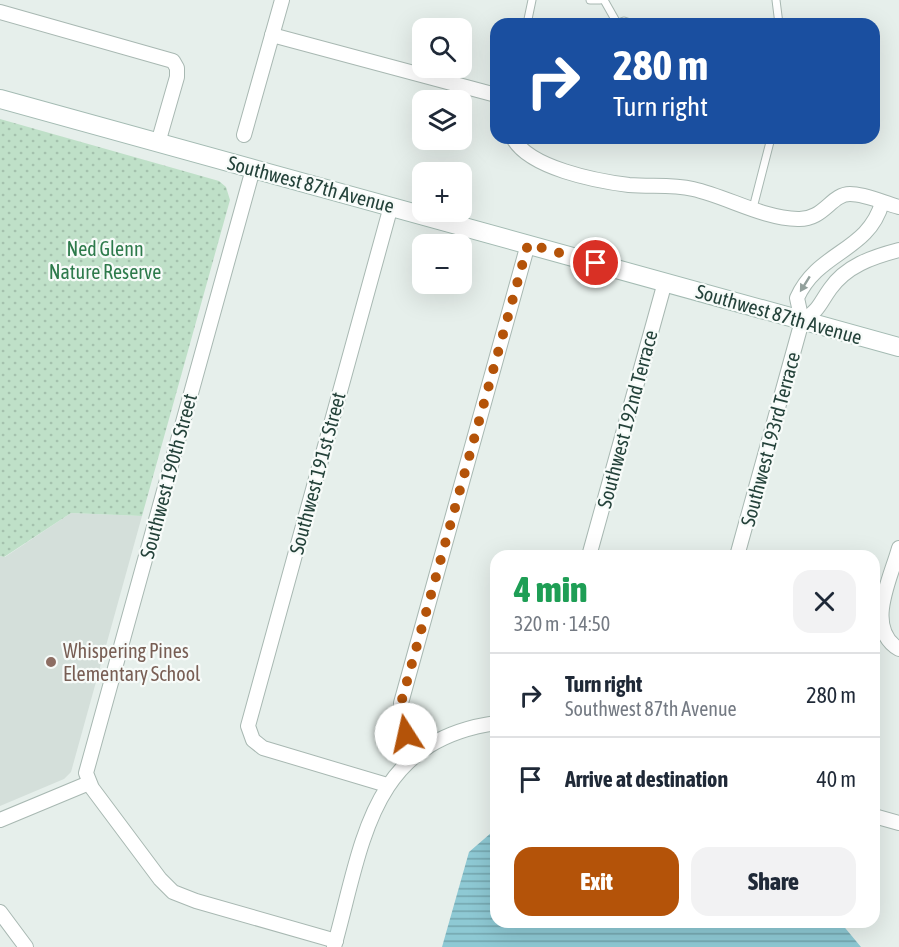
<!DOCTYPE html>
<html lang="en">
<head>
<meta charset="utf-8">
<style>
	:root { --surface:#fff; --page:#f2f2f3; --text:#1f2937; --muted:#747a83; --line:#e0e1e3; --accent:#b45309 }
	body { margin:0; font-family:"Asap Condensed",sans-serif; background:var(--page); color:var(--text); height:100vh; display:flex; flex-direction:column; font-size:22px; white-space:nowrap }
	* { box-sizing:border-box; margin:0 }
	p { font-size:20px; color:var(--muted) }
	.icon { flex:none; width:33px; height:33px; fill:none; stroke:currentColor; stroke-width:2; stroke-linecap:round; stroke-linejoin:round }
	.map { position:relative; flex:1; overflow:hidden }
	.details { position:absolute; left:490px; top:550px; width:390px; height:378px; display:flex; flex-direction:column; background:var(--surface); border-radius:18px; box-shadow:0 6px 24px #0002 }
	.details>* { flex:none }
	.hud { position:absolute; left:490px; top:18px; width:390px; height:126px; border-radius:18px; box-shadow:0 6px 24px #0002; background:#1a4fa0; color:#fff; overflow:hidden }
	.controls { position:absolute; left:412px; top:18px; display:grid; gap:12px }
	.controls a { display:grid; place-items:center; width:60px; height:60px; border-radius:12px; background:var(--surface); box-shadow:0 6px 24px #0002; font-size:30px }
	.pin { position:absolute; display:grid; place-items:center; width:51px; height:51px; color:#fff; margin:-26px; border:3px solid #fff; border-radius:50%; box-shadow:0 2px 6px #0007 }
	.me { position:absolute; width:66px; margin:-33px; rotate:350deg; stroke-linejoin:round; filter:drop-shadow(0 0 4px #0008) }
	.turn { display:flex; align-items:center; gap:21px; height:126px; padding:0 24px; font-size:27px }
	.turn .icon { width:78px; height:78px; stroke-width:2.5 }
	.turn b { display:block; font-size:42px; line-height:51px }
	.round { display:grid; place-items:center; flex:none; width:63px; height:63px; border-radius:18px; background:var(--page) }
	.headline { display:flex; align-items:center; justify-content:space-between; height:102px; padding:0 24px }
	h1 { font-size:36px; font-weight:800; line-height:45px; color:#1e9e55 }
	.primary-button { display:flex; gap:12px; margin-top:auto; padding:12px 24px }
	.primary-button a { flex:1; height:69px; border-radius:18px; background:var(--accent); color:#fff; font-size:24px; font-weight:800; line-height:69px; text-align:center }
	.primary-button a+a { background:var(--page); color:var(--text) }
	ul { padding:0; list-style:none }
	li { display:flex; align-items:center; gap:18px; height:84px; padding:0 24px; border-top:2px solid var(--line) }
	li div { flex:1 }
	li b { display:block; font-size:22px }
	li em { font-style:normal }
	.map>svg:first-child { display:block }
	.built { fill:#d4dfda }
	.park { fill:url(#park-dots) }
	.water { fill:url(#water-rules) }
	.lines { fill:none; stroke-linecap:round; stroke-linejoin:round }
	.lane-casing { stroke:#a8b8b2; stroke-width:9 }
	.street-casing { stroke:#a8b8b2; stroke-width:16 }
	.secondary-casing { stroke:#a4bbb3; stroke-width:20 }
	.lane { stroke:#fff; stroke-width:7 }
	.street { stroke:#fff; stroke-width:14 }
	.secondary { stroke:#fff; stroke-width:18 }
	.oneway { fill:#92a09c }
	.route { stroke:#b45309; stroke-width:10; stroke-dasharray:0 18 }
	.education-dot { fill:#8d6e63; stroke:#f7fbf9; stroke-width:2 }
	.labels { text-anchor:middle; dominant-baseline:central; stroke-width:4.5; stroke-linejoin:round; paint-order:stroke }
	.street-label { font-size:20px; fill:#24423a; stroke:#f7fbf9 }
	.park-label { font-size:20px; fill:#2d7a4b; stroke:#f7fbf9 }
	.education-label { font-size:20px; fill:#785e54; stroke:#f7fbf9; text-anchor:start }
</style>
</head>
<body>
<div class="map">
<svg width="899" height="947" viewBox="0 0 899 947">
	<defs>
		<pattern id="park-dots" width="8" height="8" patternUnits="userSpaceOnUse" patternTransform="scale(1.5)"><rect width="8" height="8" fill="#bfe0c8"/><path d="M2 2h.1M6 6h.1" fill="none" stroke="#a4c1ad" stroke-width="1.8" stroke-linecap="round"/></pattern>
		<pattern id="water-rules" width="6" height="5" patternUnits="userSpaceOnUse" patternTransform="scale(1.5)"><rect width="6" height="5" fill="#8ec9d4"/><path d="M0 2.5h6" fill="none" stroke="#74a5ad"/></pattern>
	</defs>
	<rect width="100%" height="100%" fill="#e6efeb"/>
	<!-- built -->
	<polygon class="built" points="71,513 142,516 71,772 64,779 0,806 0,556 5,557"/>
	<!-- park -->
	<polygon class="park" points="0,119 219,181 226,187 230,200 142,516 71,513 4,557 0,556"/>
	<!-- water -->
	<polygon class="water" points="491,833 496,833 496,922 841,923 861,947 442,947 469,852"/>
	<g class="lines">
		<defs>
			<g id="lane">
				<polyline points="590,0 600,0"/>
				<polyline points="604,0 617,23"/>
				<polyline points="776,0 779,24"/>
				<polyline points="527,24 532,0"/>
				<polyline points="616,24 624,21 633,24"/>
				<polyline points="753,208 771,138"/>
			</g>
			<g id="street">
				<polyline points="0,12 173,61 177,68 177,77 158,143"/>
				<polyline points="272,35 496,95"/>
				<polyline points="244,135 282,0"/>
				<path d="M513,138C529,168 596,181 629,185C650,187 672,184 693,189C728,197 762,218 798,219C824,220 831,194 850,194C866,194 884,203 899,207"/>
				<polyline points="253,169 86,773 92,788 160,879 173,892 196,901 336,941"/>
				<path d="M802,321C820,309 818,306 830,289C846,266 872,257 899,250"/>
				<path d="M899,548C891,578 864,628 899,649"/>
				<polyline points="589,556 665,282"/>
				<path d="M737,556L802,321L797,298C818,251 868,252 882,203"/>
				<polyline points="419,752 403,727 401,703 528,244"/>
				<polyline points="387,785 263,748 253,740 248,726 391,206"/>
				<polyline points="874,816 899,823"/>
				<polyline points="0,820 89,783"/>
				<polyline points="0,912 26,947"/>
				<path d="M334,947C363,844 369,741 496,723"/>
			</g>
			<polyline id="secondary" points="0,99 899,347"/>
		</defs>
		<!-- lane casing -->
		<use href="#lane" class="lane-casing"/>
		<!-- street casing -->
		<use href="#street" class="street-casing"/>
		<!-- secondary casing -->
		<use href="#secondary" class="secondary-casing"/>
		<!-- lane -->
		<use href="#lane" class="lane"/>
		<!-- street -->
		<use href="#street" class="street"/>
		<!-- secondary -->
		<use href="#secondary" class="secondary"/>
	</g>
	<!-- one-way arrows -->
	<defs><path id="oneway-solid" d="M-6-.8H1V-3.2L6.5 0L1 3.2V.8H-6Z" transform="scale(1.5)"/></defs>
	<use class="oneway" href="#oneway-solid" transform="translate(805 284) rotate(122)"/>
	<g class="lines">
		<!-- route -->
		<polyline class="route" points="406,734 402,719 401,703 528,244 596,263"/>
	</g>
	<!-- markers -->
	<circle class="education-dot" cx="51" cy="662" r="6"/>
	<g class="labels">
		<!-- street labels -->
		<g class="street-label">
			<text transform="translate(311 184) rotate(15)">Southwest 87th Avenue</text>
			<text transform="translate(779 314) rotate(16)">Southwest 87th Avenue</text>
			<text transform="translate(627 419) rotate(-75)">Southwest 192nd Terrace</text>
			<text transform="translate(770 439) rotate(-75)">Southwest 193rd Terrace</text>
			<text transform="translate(317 473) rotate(-75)">Southwest 191st Street</text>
			<text transform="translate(168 476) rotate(-75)">Southwest 190th Street</text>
		</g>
		<!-- park labels -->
		<g class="park-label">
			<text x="105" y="248">Ned Glenn<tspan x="105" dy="23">Nature Reserve</tspan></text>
		</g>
		<!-- education labels -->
		<g class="education-label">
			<text x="63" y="650">Whispering Pines<tspan x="63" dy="23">Elementary School</tspan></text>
		</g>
	</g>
</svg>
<div class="controls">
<a><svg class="icon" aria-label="search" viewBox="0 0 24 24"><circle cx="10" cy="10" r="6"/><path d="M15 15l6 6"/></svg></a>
<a><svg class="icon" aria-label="layers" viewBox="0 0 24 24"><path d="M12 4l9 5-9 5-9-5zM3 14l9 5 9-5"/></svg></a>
<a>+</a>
<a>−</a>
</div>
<div class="pin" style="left:596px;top:263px;background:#d93025"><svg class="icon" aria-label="arrive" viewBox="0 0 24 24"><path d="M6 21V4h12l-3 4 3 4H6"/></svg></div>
<svg class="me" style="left:406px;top:734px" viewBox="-20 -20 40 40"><circle r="19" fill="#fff"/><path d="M0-13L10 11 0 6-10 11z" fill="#b45309"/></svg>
<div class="hud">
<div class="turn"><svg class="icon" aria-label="right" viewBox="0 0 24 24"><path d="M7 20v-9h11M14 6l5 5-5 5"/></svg><div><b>280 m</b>Turn right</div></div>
</div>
<section class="details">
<div class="headline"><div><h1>4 min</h1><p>320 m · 14:50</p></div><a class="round"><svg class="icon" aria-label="close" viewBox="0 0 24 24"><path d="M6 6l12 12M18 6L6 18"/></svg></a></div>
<ul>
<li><svg class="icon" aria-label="right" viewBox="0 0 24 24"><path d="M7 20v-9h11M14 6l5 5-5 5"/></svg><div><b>Turn right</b><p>Southwest 87th Avenue</p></div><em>280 m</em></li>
<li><svg class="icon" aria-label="arrive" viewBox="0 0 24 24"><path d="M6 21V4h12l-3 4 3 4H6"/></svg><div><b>Arrive at destination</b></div><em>40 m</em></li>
</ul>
<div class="primary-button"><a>Exit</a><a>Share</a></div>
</section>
</div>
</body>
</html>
